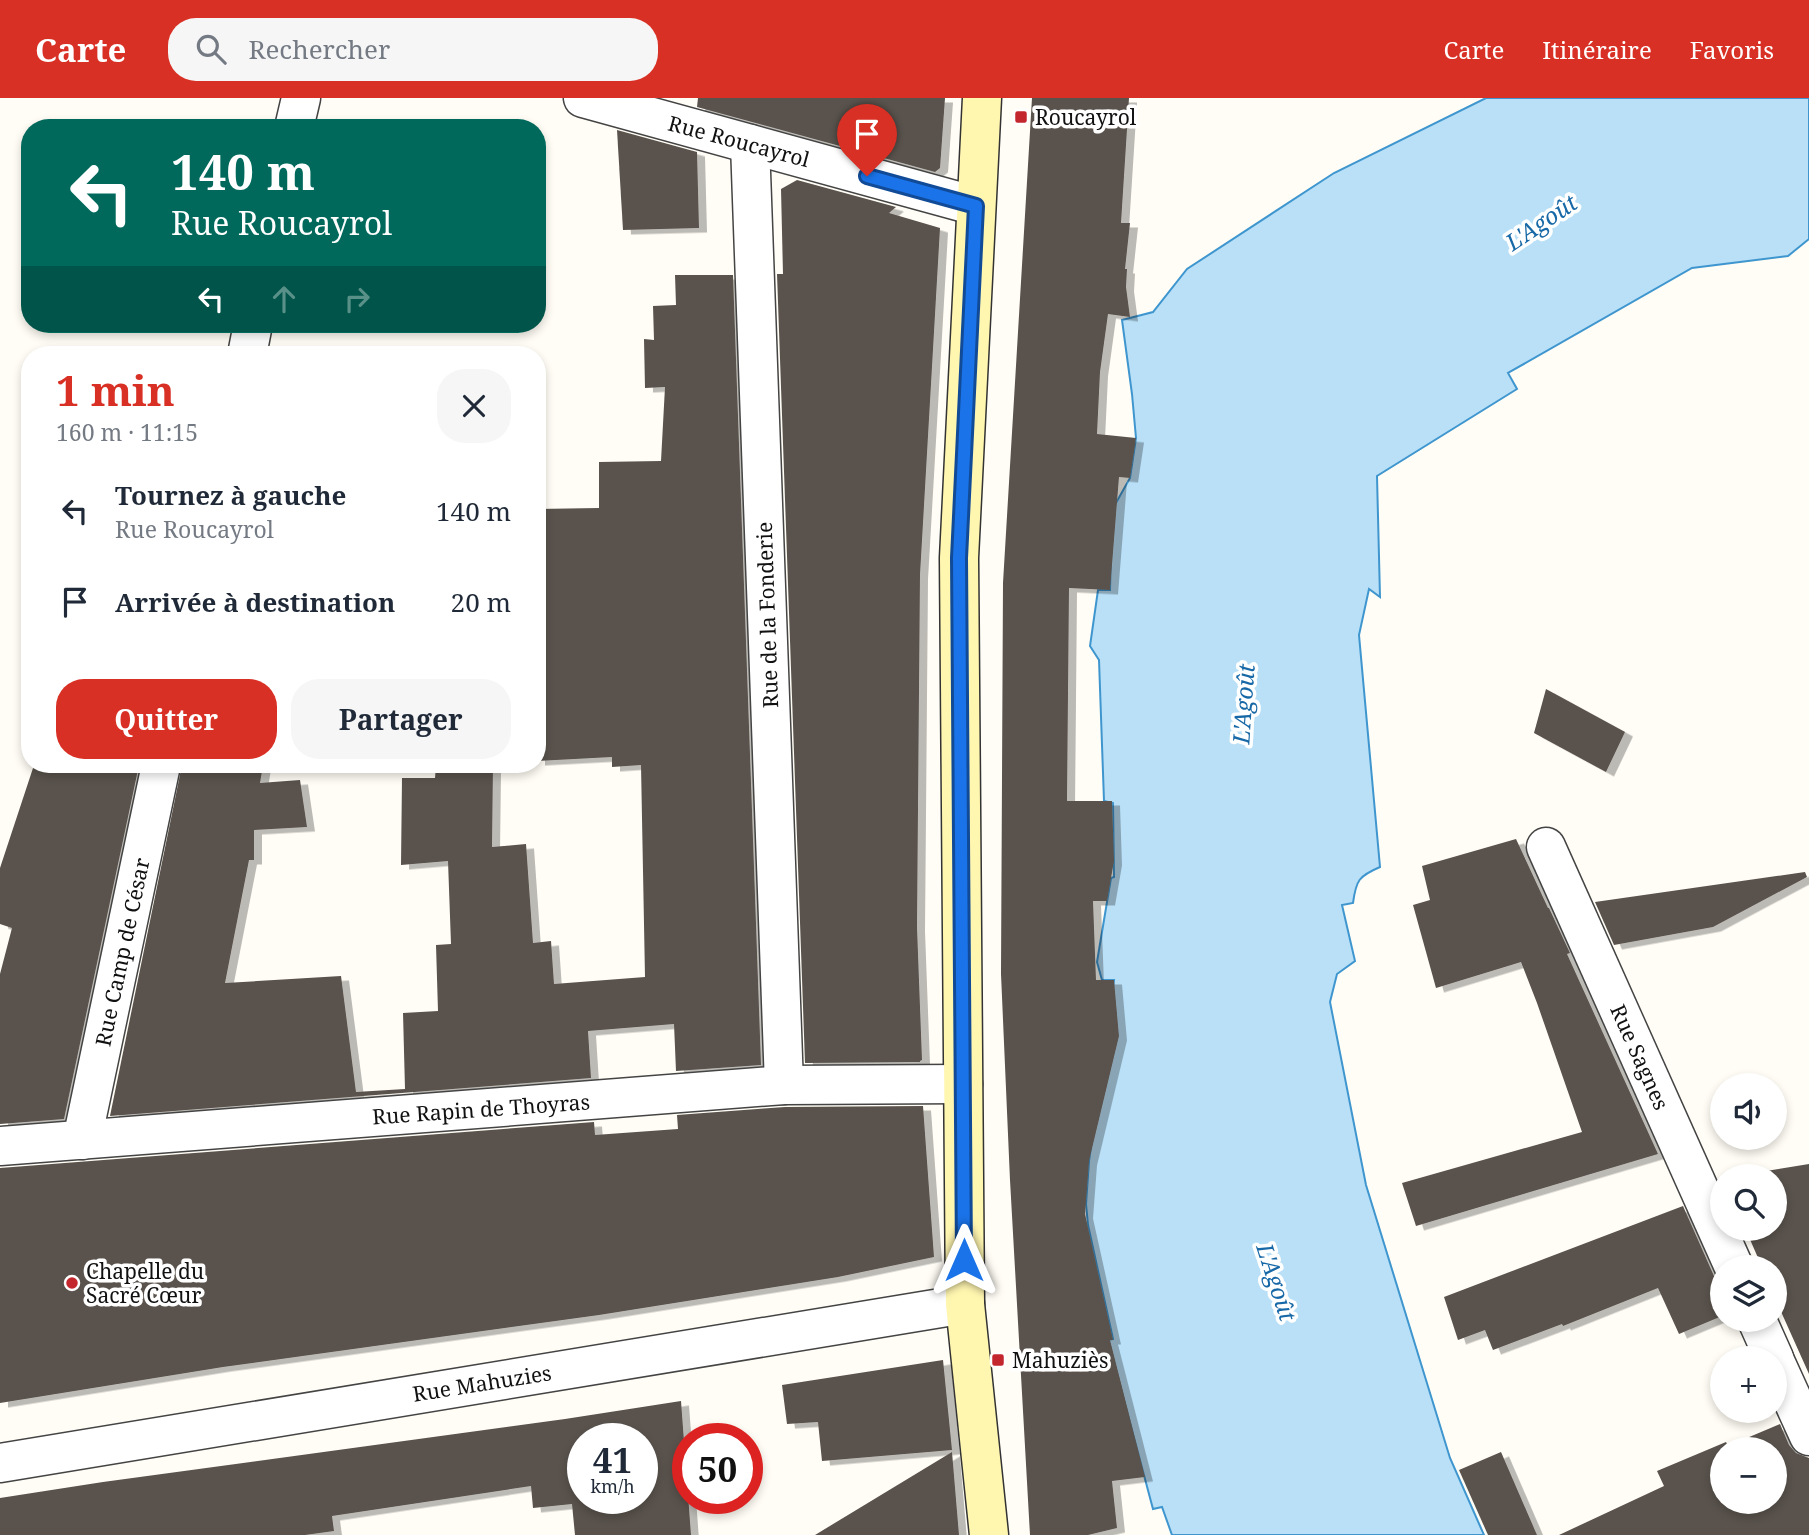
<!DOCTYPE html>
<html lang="fr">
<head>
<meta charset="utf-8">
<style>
	:root { --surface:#fff; --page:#f6f6f7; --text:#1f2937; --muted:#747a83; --accent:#d93025 }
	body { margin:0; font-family:"Noto Serif",serif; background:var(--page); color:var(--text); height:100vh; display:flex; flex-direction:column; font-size:26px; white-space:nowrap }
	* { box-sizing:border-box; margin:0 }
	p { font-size:23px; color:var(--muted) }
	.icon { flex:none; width:38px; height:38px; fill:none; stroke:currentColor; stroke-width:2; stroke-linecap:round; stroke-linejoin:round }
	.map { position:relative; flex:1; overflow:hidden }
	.details { position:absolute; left:21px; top:248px; width:525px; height:427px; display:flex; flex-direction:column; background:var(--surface); border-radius:28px; box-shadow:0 4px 10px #0003 }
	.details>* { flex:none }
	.guide { position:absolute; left:21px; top:21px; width:525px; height:214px; border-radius:28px; box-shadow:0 4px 10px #0003; background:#00695c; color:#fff; overflow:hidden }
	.buttons { position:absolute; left:1710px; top:975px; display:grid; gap:14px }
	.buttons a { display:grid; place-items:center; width:77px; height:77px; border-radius:50%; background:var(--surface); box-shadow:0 4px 10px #0003; font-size:35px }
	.speed { position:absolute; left:567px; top:1325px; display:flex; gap:14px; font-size:35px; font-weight:700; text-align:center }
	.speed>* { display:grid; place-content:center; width:91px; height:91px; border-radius:50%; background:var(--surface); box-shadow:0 4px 10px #0003; line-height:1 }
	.speed small { font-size:18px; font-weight:400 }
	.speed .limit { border:10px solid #d22; background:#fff; color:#111 }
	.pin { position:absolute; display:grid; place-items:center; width:60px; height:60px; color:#fff; margin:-72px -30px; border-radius:50% 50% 50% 0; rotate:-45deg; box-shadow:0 0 7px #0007 }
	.pin .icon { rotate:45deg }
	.me { position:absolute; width:77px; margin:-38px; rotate:0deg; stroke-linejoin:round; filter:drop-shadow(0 0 5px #0008) }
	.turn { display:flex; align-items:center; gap:24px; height:147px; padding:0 35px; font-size:32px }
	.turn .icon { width:91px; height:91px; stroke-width:2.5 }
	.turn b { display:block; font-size:49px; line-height:60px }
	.lanes { display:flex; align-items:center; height:66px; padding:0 35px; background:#0003; justify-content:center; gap:35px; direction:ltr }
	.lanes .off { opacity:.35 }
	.round { display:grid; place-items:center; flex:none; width:74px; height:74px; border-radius:28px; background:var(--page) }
	.overview { display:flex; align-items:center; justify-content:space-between; height:119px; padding:0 35px }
	h1 { font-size:42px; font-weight:700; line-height:52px; color:var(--accent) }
	.primary-button { display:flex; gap:14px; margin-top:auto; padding:14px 35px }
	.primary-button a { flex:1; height:80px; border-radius:28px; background:var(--accent); color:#fff; font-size:28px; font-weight:700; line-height:80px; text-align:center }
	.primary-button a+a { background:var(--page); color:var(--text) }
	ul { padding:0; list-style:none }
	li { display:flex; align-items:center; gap:21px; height:91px; padding:0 35px }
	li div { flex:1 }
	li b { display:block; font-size:26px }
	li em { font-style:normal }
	header { display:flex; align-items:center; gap:42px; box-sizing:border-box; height:98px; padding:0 35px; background:var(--accent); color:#fff }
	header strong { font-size:33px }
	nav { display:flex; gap:38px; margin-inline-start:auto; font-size:24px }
	.search { width:490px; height:63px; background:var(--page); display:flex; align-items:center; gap:18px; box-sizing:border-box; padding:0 24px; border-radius:28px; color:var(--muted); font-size:26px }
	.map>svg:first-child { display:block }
	.water { fill:#b9e0f7; stroke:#3f96cf; stroke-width:2 }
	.building { fill:#5a524d; fill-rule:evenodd; filter:url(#shadow) }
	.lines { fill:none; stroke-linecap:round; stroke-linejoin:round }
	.minor-casing { stroke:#444; stroke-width:41 }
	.secondary-casing { stroke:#333; stroke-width:41 }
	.minor { stroke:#fff; stroke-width:38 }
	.secondary { stroke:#fff6b0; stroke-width:38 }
	.route-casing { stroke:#114b97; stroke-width:18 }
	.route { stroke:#1a73e8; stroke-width:12 }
	.poi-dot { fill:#c4262e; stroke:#fff; stroke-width:2.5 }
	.labels { text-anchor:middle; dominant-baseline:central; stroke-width:7; stroke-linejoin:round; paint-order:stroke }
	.poi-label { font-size:21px; fill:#111; stroke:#fff; text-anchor:start }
	.street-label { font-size:21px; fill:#111; stroke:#fff }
	.water-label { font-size:23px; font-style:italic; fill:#1768a6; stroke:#fff }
</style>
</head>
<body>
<header>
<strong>Carte</strong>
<div class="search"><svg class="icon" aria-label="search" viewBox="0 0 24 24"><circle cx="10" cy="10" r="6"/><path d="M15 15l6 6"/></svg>Rechercher</div>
<nav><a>Carte</a><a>Itinéraire</a><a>Favoris</a></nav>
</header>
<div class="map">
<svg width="1809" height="1437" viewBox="0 0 1809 1437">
	<defs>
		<filter id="shadow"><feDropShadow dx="8" dy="4.5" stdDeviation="0" flood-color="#0004"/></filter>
	</defs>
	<rect width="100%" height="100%" fill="#fffdf5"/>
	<!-- water -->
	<path class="water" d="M1486,0H1809V141L1788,158L1692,170L1508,275L1517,291L1377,378L1380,499L1369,491L1359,537L1380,769C1359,778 1356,782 1353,805L1342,807L1355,863L1337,876L1330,904L1366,1087L1450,1360L1484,1437H1172L1162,1409L1153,1411L1108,1242L1113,1241L1088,1127L1086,1106L1089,1063L1114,882H1102L1097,864L1111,780L1114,779L1113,705L1104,703L1099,562L1090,548L1098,492H1110L1112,412L1130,380L1136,340L1132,296L1122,222L1153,214L1187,171L1334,75Z"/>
	<!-- building -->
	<g class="building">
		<polygon points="698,0 945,0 940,70 935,74 697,9"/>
		<polygon points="1032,0 1129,0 1121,125 1130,125 1125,171 1127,171 1126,189 1130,219 1108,216 1100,274 1097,336 1136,340 1130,380 1119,379 1110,492 1069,490 1067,703 1112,703 1114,763 1107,803 1093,803 1096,882 1114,882 1119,938 1089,1063 1085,1116 1113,1242 1110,1242 1145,1379 1112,1383 1117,1430 1088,1437 1030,1437 1010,1082 1001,876 1003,485"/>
		<polygon points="617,32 697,54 699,130 623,132"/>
		<polygon points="797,82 896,109 889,115 940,130 920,477 917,829 922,962 920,963 920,964 805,965 777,176 783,176 781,91"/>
		<polygon points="675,177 733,177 761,967 676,973 674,926 588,933 591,980 110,1018 182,667 263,667 260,685 300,682 307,729 254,732 254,762 249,762 225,885 341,878 356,994 405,991 403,915 438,913 436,847 451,846 448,763 401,767 402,680 435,680 436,667 493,667 492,749 526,746 533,845 551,843 554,886 645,879 641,667 612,669 612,659 537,663 537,411 599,410 599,364 661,363 665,289 645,290 644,241 654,242 653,208 676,207"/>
		<polygon points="1546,591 1625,634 1606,674 1534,635"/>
		<polygon points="34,667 139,667 64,1021 0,1026 0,876 12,830 0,826 0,770"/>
		<polygon points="1516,741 1548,810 1549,810 1570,855 1567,856 1658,1056 1416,1128 1402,1085 1582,1034 1537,905 1521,864 1436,890 1413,807 1430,802 1422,768"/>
		<polygon points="1805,774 1807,779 1713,829 1614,847 1595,804"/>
		<polygon points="923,1008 934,1159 838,1179 599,1217 223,1269 0,1305 0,1070 594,1024 595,1037 678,1031 677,1017 785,1009"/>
		<polygon points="1809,1066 1809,1276 1774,1198 1774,1169 1762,1169 1745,1130 1774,1130 1774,1078 1736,1078"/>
		<polygon points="1683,1108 1714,1178 1722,1187 1722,1218 1679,1236 1658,1190 1563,1228 1562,1226 1493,1252 1485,1232 1458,1242 1444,1199"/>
		<polygon points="943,1262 952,1352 822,1363 818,1324 787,1326 782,1287"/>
		<path d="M681,1303L691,1437H575L572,1406L533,1410L531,1388L332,1418L334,1433L305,1437H0V1400L103,1384L565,1321ZM583,1340H642V1400H583Z"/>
		<path d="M1780,1326L1789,1347L1796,1355L1809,1360V1437H1559L1664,1388L1657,1373L1726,1344L1728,1348ZM1722,1351H1774V1404H1722Z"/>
		<polygon points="952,1354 959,1437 815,1437"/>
		<polygon points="1501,1354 1537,1437 1488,1437 1459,1372"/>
	</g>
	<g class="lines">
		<defs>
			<g id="minor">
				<polyline points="583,0 976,108"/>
				<polyline points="294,30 301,0"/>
				<polyline points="750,46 784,987"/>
				<polyline points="247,257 253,226"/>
				<polyline points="1546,749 1734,1169"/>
				<polyline points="82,1042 161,667"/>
				<polyline points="0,1048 784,987 963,986"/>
				<polyline points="1757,1222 1774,1260"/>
				<polyline points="1774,1261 1809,1338"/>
				<polyline points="0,1365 965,1206"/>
			</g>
			<polyline id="secondary" points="982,0 959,460 965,1206 989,1437"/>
		</defs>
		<!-- minor casing -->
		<use href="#minor" class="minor-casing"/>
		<!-- secondary casing -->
		<use href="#secondary" class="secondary-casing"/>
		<!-- minor -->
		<use href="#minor" class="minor"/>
		<!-- secondary -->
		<use href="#secondary" class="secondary"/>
	</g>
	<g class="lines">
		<defs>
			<polyline id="route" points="867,78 976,108 959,460 964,1162"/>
		</defs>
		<!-- route casing -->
		<use href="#route" class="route-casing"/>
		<!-- route -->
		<use href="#route" class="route"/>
	</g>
	<!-- markers -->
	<g class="poi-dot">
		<rect x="1014" y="12" width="14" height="14" rx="3.5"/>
		<circle cx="72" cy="1185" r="7"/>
		<rect x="991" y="1255" width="14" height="14" rx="3.5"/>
	</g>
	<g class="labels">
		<!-- poi labels -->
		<g class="poi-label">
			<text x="1035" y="19">Roucayrol</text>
			<text x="86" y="1173">Chapelle du<tspan x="86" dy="24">Sacré Cœur</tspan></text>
			<text x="1012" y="1262">Mahuziès</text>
		</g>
		<!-- street labels -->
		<g class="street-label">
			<text transform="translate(739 43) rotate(15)">Rue Roucayrol</text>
			<text transform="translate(767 517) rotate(-92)">Rue de la Fonderie</text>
			<text transform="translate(122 854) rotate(-78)">Rue Camp de César</text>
			<text transform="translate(1640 959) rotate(66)">Rue Sagnes</text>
			<text transform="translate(481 1011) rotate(-4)">Rue Rapin de Thoyras</text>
			<text transform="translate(482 1285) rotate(-9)">Rue Mahuzies</text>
		</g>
		<!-- water labels -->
		<g class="water-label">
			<text transform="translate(1541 124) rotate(-34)">L'Agoût</text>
			<text transform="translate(1243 606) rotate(-86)">L'Agoût</text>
			<text transform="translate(1277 1184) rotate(72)">L'Agoût</text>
		</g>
	</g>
</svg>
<div class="buttons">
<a><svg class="icon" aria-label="sound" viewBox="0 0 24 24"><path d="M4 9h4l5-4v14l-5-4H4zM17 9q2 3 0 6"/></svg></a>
<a><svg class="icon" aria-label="search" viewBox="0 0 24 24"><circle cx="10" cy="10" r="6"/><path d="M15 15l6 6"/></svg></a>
<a><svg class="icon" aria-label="layers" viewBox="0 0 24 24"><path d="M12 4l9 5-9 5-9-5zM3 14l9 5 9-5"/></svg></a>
<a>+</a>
<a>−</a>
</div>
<div class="speed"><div>41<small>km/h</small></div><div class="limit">50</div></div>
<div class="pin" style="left:867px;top:78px;background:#d93025"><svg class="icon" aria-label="arrive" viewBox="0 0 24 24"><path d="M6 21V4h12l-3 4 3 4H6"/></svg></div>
<svg class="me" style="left:964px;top:1162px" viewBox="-20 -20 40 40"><path d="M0-17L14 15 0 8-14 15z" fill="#1a73e8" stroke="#fff" stroke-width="4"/></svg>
<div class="guide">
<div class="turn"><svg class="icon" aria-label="left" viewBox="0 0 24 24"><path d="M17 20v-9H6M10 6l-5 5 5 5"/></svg><div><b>140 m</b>Rue Roucayrol</div></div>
<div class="lanes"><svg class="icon" aria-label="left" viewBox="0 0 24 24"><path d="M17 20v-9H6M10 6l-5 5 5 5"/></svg><svg class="icon off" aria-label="ahead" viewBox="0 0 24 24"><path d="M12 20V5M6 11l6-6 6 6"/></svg><svg class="icon off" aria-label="right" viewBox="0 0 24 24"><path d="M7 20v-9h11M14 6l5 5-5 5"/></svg></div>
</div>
<section class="details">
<div class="overview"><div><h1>1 min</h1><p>160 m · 11:15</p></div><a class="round"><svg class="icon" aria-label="close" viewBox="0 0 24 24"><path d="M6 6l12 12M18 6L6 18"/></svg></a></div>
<ul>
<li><svg class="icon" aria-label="left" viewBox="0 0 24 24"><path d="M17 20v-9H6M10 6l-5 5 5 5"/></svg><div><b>Tournez à gauche</b><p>Rue Roucayrol</p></div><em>140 m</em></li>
<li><svg class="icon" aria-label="arrive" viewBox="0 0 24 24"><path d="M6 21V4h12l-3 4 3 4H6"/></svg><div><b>Arrivée à destination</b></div><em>20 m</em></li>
</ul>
<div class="primary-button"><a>Quitter</a><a>Partager</a></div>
</section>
</div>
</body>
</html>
